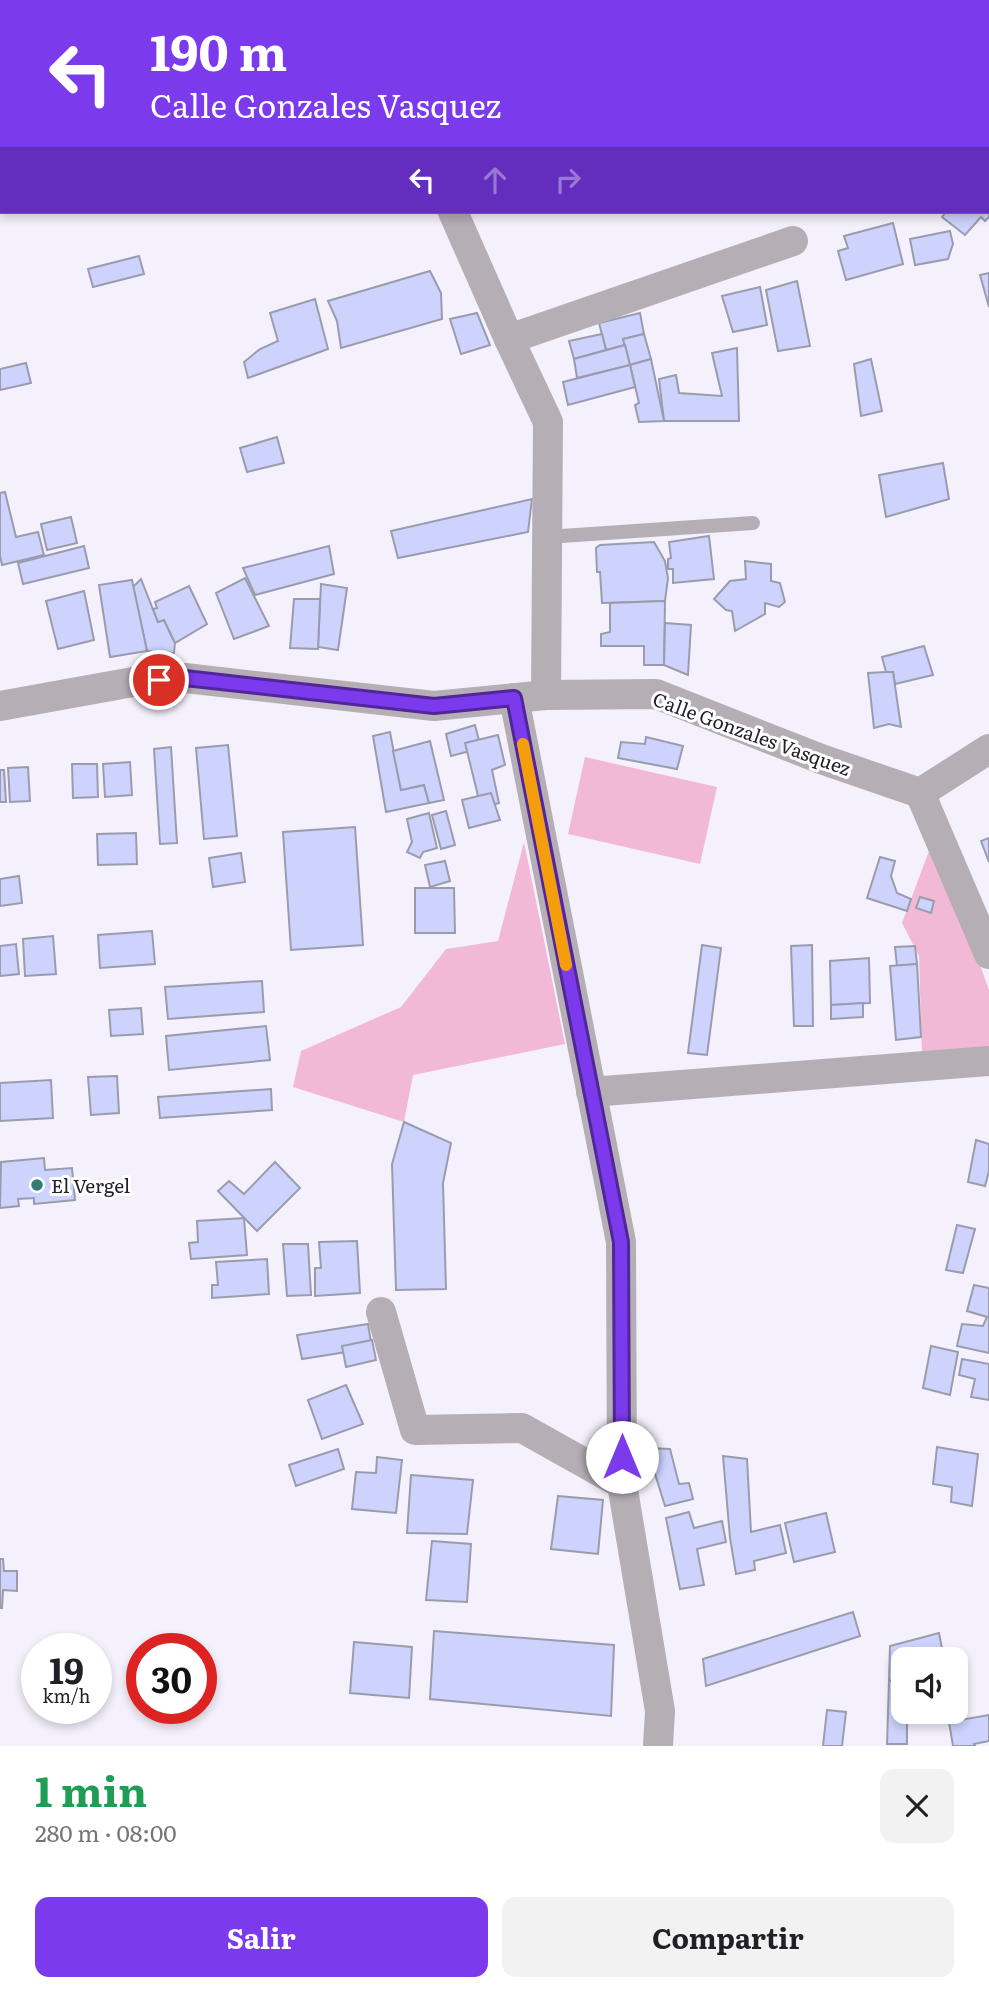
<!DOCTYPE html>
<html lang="es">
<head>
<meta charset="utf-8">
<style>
	:root { --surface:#fff; --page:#f2f2f2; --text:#202124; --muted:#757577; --accent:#7c3aed }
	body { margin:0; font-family:Literata,serif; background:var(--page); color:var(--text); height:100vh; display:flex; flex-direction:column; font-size:26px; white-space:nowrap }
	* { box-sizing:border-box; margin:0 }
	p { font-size:23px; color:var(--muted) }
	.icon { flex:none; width:38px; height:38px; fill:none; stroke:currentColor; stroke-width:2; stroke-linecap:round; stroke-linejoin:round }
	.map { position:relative; height:1746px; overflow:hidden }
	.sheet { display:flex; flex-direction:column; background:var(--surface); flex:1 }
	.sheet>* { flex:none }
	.guide { position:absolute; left:0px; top:0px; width:990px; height:214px; box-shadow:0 4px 10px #0003; background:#7c3aed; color:#fff; overflow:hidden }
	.tools { position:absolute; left:891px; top:1647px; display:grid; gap:14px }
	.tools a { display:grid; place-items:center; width:77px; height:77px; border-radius:14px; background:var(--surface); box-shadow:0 4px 10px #0003; font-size:35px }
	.speed { position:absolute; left:21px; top:1633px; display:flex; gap:14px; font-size:35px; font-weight:700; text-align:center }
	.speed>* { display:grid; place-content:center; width:91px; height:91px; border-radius:50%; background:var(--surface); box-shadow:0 4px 10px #0003; line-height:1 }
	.speed small { font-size:18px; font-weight:400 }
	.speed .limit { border:10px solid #d22; background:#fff; color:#111 }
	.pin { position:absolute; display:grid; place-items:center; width:60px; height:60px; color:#fff; margin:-30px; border:4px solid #fff; border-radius:50%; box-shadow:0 2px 7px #0007 }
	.me { position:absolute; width:77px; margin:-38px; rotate:0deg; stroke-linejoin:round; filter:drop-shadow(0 0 5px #0008) }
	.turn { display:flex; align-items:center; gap:24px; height:147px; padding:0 35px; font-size:32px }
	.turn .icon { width:91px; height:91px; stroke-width:2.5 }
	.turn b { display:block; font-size:49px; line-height:60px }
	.lanes { display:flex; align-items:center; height:66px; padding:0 35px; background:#0003; justify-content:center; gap:35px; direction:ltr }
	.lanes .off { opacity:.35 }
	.round { display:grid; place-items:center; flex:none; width:74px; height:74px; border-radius:14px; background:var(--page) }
	.head { display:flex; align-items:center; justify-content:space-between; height:119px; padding:0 35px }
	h1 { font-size:42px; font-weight:700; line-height:52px; color:#1e9e55 }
	.button { display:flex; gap:14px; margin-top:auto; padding:14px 35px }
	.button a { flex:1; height:80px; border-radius:14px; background:var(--accent); color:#fff; font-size:28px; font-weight:700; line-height:80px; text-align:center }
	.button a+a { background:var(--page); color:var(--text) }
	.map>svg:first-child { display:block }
	.green { fill:#f1b9d6 }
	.building { fill:#cdd3fd; stroke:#9a9cae; stroke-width:2 }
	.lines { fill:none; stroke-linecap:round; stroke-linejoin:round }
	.service { stroke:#b5aeb5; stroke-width:14 }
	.minor { stroke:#b5aeb5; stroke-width:30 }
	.route-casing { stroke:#51269a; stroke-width:18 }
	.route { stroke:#7c3aed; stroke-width:12 }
	.slow { stroke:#f59e0b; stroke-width:12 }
	.poi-dot { fill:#337b76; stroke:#fff; stroke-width:2.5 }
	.labels { text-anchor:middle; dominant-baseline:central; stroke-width:6; stroke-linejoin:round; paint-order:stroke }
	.street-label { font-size:19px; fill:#232127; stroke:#fff }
	.poi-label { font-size:19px; fill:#232127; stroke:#fff; text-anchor:start }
</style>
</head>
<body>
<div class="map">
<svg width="989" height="1746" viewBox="0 0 989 1746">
	<rect width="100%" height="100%" fill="#f5f1fc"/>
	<!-- green -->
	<g class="green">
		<polygon points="585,757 717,787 700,864 568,834"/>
		<polygon points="524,842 565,1044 413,1075 404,1122 293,1087 301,1051 401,1007 446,949 498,941"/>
		<polygon points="929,851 979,962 989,990 989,1048 922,1052 919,956 902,923"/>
	</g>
	<!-- building -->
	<g class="building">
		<polygon points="162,0 210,0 211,2 162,2"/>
		<rect x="359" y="0" width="51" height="2"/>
		<polygon points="540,0 591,0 591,2 541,2"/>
		<rect x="631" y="0" width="49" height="2"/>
		<polygon points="989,153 989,217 985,221 981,217 965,235 942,217 946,212 989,212"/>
		<polygon points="893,223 903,264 846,280 838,251 848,248 844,236"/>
		<polygon points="950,231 953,244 948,259 915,265 910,239"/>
		<polygon points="139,256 144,274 93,287 88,269"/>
		<polygon points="430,271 441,293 442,319 341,348 337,321 328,301"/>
		<polygon points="989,273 989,307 980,275"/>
		<polygon points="797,281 810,346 778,351 766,290"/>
		<polygon points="760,287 767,325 733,332 722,296"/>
		<polygon points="315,299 328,349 248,378 244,362 260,349 278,341 270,313"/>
		<polygon points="477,313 490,345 461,354 450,319"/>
		<polygon points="640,313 644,334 623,339 625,345 606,350 599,323"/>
		<polygon points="602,334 606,350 574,359 569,341"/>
		<polygon points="644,334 651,359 630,365 623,339"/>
		<polygon points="625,345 630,365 577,378 574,359"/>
		<polygon points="737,348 739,421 664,421 659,379 676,375 679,393 722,396 712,353"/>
		<polygon points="651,359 664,421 639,422 635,405 639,403 630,365"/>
		<polygon points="871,359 882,411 861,416 854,364"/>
		<polygon points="26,363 31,383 0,390 0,369"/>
		<polygon points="630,365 635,387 568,405 563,382"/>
		<polygon points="277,437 284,463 247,472 240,448"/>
		<polygon points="943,463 949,499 886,517 879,475"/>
		<polygon points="5,492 16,537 38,532 44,555 2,565 0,556 0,493"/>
		<polygon points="532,499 528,532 398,558 391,531"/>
		<polygon points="71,517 77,543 47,550 41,524"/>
		<polygon points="709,536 714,579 673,583 673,569 668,569 668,559 671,558 669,542"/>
		<polygon points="654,542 665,561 668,578 665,601 602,603 600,572 597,572 596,548 600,545"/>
		<polygon points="84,546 89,568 23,584 18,563"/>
		<polygon points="329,546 334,574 255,595 243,568"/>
		<polygon points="745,561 771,564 771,581 780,583 785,602 779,607 765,603 765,614 735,631 732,611 726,610 714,599 730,581 746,579"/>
		<polygon points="245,578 269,626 234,639 216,593"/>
		<polygon points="141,579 158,622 164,620 175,643 174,653 147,651 133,587"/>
		<polygon points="132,580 147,651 110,657 99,585"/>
		<polygon points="321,584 347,588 338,650 318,647"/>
		<polygon points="189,586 207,624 175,643 164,620 158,622 153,609 157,608 155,602"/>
		<polygon points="84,591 94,640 58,649 46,601"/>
		<polygon points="294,599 320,599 318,649 290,648"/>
		<polygon points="665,601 664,665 644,665 644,646 601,646 601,634 610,632 610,603"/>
		<polygon points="665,623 691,625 688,675 664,665"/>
		<polygon points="924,646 933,675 895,684 893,672 886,672 882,657"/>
		<polygon points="886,672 893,672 901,727 889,724 874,728 868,673"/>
		<polygon points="475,725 481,748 451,756 446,734"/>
		<polygon points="390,732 401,790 424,785 429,803 386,812 373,736"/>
		<polygon points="498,735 505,765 492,770 499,803 481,808 465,743"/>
		<polygon points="646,737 683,746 677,769 618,758 621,742 645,744"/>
		<polygon points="430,741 444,800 429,803 424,785 401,790 393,751"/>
		<polygon points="228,745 237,836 204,839 196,748"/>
		<polygon points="171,747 177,843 160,844 154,749"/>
		<polygon points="130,762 132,795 105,797 103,764"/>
		<polygon points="72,764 97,764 98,797 73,798"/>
		<polygon points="28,767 30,801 10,802 8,768"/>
		<polygon points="0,770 4,770 6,802 0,802"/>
		<polygon points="491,793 500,820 469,828 462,800"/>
		<polygon points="446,811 455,845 441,849 432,815"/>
		<polygon points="429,813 437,848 423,852 420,858 407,852 412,842 407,819"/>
		<polygon points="355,827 363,945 291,950 283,832"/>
		<polygon points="136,833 137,864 98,865 97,834"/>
		<polygon points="989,838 989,862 981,841"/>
		<polygon points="241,853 245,882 213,887 209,858"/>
		<polygon points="880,857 895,861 891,876 897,893 911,899 907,911 867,898"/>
		<polygon points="445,861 450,881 430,887 425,865"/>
		<polygon points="19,876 22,903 0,906 0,879"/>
		<polygon points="415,888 454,888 455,933 415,933"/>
		<polygon points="920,897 934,901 931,913 916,908"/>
		<polygon points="152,931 155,964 100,968 98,935"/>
		<polygon points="53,936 56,974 25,976 23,939"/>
		<polygon points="16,944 19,974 0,976 0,946"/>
		<polygon points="702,945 721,948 707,1055 688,1053"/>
		<polygon points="812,945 813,1026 794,1026 791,946"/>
		<polygon points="915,946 917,964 897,966 895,947"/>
		<polygon points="869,958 870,1003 831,1005 830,961"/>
		<polygon points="917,964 921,1037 896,1040 890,966"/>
		<polygon points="262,981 264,1012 168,1019 165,987"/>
		<polygon points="863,1003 863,1017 831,1019 831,1005"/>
		<polygon points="141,1008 143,1034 111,1036 109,1010"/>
		<polygon points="266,1026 270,1060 169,1070 166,1036"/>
		<polygon points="117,1076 119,1113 91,1115 88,1077"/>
		<polygon points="51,1080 53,1118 0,1121 0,1083"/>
		<polygon points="271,1089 272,1110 160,1118 158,1097"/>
		<polygon points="404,1122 451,1143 443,1183 446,1289 396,1290 392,1164"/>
		<polygon points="976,1140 989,1144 989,1171 985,1186 968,1182"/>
		<polygon points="44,1158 45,1170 72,1168 75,1200 34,1204 34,1198 18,1199 19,1206 0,1208 1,1162"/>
		<polygon points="275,1162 300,1188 257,1231 218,1191 229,1181 244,1194"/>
		<polygon points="244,1218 247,1255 191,1259 189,1243 198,1242 197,1221"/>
		<polygon points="957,1225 975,1229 963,1273 946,1270"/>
		<polygon points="357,1241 360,1293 315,1296 315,1268 321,1268 319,1242"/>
		<polygon points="283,1244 308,1244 311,1295 287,1296"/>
		<polygon points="267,1259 269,1294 212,1298 212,1285 218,1285 216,1262"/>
		<polygon points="974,1285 989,1288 989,1353 957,1346 962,1324 983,1326 987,1317 967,1311"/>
		<polygon points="368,1324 372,1348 302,1359 297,1335"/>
		<polygon points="372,1340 376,1360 346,1367 342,1346"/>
		<polygon points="931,1346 958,1352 950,1395 923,1388"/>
		<polygon points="962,1359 989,1364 989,1400 971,1397 975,1379 959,1375"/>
		<polygon points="346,1385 363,1424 322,1439 308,1400"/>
		<polygon points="937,1447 978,1454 972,1506 951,1502 952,1487 933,1484"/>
		<polygon points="647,1448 670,1449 679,1484 689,1483 693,1499 665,1506"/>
		<polygon points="338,1449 344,1469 296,1486 289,1465"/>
		<polygon points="723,1456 747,1459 751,1532 780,1525 786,1553 754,1561 755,1570 736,1574 730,1538"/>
		<polygon points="377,1457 402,1460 396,1513 352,1509 356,1472 376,1473"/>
		<polygon points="411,1475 473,1480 467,1534 407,1533"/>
		<polygon points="558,1496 603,1500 598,1554 551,1549"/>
		<polygon points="689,1512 694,1528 722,1521 726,1542 697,1549 704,1585 680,1589 666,1518"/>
		<polygon points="826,1513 835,1552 794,1562 785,1523"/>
		<polygon points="432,1541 471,1544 467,1602 426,1600"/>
		<polygon points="0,1559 3,1559 4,1571 17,1571 17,1591 3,1590 2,1608 0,1608"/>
		<polygon points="853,1612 860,1636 706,1686 703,1659"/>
		<polygon points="434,1631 614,1645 611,1716 430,1699"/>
		<polygon points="939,1633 944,1659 903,1659 903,1678 889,1681 890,1646"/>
		<polygon points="354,1642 412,1647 409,1698 350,1693"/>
		<polygon points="903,1678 903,1712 907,1712 907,1744 887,1744 889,1681"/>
		<polygon points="827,1710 846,1712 842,1746 823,1746"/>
		<polygon points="989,1715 989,1741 974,1744 975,1746 953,1746 949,1722"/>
	</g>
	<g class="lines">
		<!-- service -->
		<polyline class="service" points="547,537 753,523"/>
		<!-- minor -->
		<g class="minor">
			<polyline points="246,0 246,2"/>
			<polyline points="869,2 875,0"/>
			<polyline points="453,212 509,339 548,422 546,695"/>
			<polyline points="509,339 793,241"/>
			<polyline points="514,698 621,1242 622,1484 660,1711 658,1746"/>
			<polyline points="0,706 133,682 185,678 434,706 546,695 656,694 821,759 920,793 989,749"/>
			<polyline points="920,793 989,954"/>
			<polyline points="591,1092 989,1061"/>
			<polyline points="381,1312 415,1430 522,1428 622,1484"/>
		</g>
	</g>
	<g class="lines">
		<defs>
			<polyline id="route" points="159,680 185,678 434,706 514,698 621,1242 622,1457"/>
		</defs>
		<!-- route casing -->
		<use href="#route" class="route-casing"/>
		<!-- route -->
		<use href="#route" class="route"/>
		<!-- slow -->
		<polyline class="slow" points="523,744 566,965"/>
	</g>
	<!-- markers -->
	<circle class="poi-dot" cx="37" cy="1185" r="7"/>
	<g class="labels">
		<!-- street labels -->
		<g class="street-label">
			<text transform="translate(752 733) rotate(20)">Calle Gonzales Vasquez</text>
		</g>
		<!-- poi labels -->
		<g class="poi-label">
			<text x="51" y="1185">El Vergel</text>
		</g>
	</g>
</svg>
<div class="tools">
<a><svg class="icon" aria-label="sound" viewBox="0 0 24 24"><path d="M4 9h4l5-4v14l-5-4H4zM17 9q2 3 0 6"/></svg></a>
</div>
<div class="speed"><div>19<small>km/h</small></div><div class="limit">30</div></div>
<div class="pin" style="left:159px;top:680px;background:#d93025"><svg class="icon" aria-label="arrive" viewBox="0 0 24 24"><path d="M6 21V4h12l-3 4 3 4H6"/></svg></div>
<svg class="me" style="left:622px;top:1457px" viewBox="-20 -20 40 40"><circle r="19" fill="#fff"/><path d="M0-13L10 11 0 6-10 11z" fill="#7c3aed"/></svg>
<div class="guide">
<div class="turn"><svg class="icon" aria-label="left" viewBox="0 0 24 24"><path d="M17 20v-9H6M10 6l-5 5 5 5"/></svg><div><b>190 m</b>Calle Gonzales Vasquez</div></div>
<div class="lanes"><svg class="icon" aria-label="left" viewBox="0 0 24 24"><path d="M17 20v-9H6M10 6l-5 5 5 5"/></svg><svg class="icon off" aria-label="ahead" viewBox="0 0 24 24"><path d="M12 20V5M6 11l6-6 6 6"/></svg><svg class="icon off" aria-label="right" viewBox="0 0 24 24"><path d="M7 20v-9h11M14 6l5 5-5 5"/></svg></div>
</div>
</div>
<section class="sheet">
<div class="head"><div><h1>1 min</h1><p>280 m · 08:00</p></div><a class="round"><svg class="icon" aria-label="close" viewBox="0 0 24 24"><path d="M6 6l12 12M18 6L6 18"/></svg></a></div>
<div class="button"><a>Salir</a><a>Compartir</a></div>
</section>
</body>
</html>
